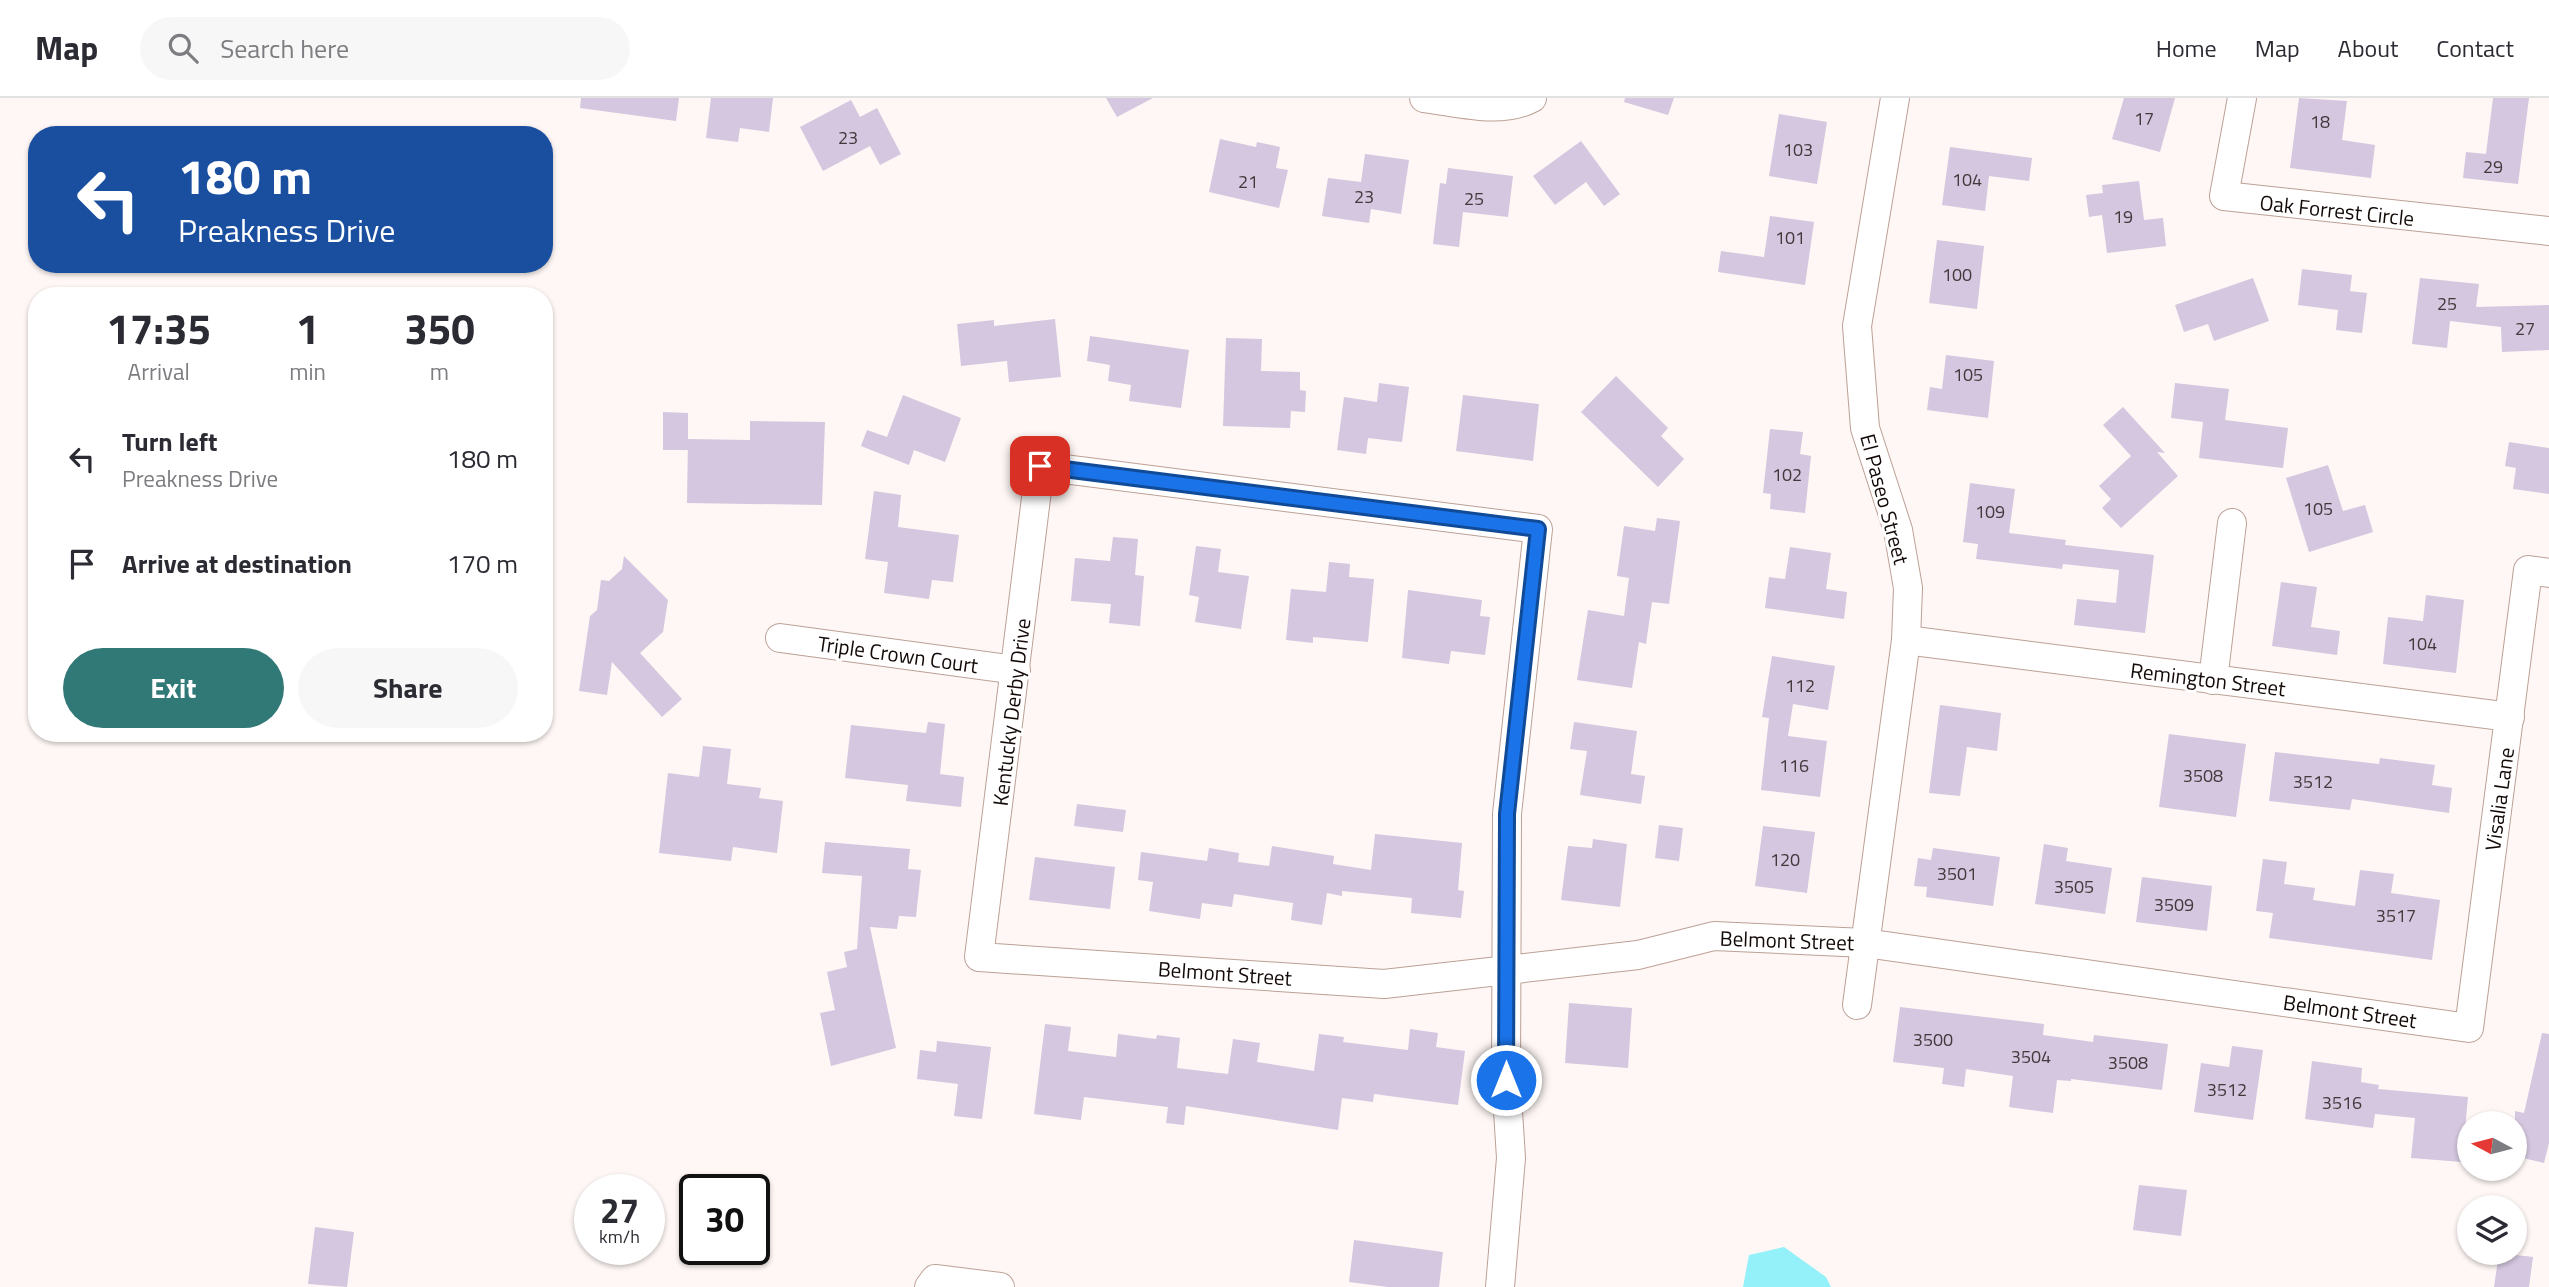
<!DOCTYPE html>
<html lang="en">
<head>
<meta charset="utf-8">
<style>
	:root { --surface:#fff; --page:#f7f7f7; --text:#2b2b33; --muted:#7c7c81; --line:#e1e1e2; --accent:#317976 }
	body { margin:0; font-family:"Titillium Web",sans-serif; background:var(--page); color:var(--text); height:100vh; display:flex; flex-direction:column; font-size:26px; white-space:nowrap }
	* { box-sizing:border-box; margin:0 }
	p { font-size:23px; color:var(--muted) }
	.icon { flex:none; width:38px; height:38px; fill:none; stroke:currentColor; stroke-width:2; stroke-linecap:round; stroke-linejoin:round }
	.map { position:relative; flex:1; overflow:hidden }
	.drawer { position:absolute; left:28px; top:189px; width:525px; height:455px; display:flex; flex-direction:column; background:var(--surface); border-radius:28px; box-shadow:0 2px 5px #0004 }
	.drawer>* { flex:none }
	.banner { position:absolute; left:28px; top:28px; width:525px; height:147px; border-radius:28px; box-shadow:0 2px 5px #0004; background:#1a4fa0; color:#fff; overflow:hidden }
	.needle { width:46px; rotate:277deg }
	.buttons { position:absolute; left:2457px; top:1013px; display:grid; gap:14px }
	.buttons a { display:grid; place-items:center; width:70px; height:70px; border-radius:50%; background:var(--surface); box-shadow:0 2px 5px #0004; font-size:35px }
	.speed { position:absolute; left:574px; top:1076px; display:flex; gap:14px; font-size:35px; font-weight:700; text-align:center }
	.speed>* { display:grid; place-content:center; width:91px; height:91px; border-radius:50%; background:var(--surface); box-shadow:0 2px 5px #0004; line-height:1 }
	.speed small { font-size:18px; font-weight:400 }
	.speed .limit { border:4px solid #111; border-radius:10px; background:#fff; color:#111 }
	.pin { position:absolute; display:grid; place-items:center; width:60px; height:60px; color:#fff; margin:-30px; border-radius:14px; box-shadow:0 4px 10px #0006 }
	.me { position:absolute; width:77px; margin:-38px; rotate:0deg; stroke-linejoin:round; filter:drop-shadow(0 0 5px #0008) }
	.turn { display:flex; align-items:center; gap:24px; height:147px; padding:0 35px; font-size:32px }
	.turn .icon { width:91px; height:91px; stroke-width:2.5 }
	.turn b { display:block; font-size:49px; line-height:60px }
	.eta { display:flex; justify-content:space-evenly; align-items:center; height:119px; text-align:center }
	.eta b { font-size:42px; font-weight:700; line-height:49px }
	.action { display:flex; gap:14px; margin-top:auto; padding:14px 35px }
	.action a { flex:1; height:80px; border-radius:42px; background:var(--accent); color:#fff; font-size:28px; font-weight:700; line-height:80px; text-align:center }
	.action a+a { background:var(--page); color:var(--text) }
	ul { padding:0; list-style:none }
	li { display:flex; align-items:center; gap:21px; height:105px; padding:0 35px }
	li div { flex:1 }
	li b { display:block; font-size:26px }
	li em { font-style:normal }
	header { display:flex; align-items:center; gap:42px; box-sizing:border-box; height:98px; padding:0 35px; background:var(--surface); border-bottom:2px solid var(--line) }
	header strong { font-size:33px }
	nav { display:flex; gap:38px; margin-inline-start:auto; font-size:24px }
	.search { width:490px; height:63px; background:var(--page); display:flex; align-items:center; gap:18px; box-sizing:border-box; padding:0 24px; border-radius:38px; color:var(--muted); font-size:26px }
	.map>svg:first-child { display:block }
	.water { fill:#94f1f9 }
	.building { fill:#d4c7df }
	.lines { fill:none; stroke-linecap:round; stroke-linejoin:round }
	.minor-casing { stroke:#bca096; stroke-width:30 }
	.minor { stroke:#fff; stroke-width:28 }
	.route-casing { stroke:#114b97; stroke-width:18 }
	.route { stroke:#1a73e8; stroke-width:12 }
	.labels { text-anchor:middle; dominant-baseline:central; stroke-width:6; stroke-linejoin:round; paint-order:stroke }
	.number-label { font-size:18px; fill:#43393d }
	.street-label { font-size:21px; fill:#130a07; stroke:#fff }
</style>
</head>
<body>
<header>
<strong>Map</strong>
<div class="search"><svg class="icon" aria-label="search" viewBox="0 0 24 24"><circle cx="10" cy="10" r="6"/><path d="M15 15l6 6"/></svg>Search here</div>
<nav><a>Home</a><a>Map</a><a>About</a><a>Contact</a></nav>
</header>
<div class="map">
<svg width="2549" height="1189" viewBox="0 0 2549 1189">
	<rect width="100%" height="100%" fill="#fef7f5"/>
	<!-- water -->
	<polygon class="water" points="1784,1149 1826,1179 1831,1189 1743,1189 1749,1157"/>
	<!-- building -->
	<g class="building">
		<polygon points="581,0 679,0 676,23 580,10"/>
		<polygon points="711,0 773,0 769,34 740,30 738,44 706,40"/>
		<polygon points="1106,0 1153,0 1117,19"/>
		<polygon points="1625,0 1674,0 1668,17 1624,4"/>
		<polygon points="2124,0 2175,0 2160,54 2112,41"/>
		<polygon points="2299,0 2347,3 2342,42 2375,47 2371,80 2290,70"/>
		<polygon points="2493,0 2529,0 2518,86 2463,80 2466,54 2486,56"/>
		<polygon points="851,2 860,19 877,10 901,56 880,67 870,48 823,73 800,29"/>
		<polygon points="1779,16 1827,24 1817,86 1769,78"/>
		<polygon points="1220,41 1256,49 1257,44 1280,49 1276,70 1288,72 1279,110 1209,94"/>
		<polygon points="1581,43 1620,96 1604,108 1586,84 1555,107 1533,78"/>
		<polygon points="1950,49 2032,60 2029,83 1989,78 1985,113 1942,107"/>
		<polygon points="1365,56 1409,62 1401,116 1371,111 1369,125 1322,118 1328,80 1361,84"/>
		<polygon points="1448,70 1513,78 1508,119 1463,114 1459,149 1433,146 1440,85 1446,86"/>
		<polygon points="2139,83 2144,122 2163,120 2166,148 2107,155 2102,117 2089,119 2086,97 2103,95 2102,87"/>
		<polygon points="1770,118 1814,124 1805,187 1718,174 1721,153 1764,159"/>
		<polygon points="1937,142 1984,148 1977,211 1929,205"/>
		<polygon points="2302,171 2352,177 2350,193 2367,195 2362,235 2336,232 2338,212 2298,207"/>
		<polygon points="2253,180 2269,223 2214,243 2208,226 2184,234 2175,207"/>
		<polygon points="2420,180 2479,186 2476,209 2549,207 2549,252 2502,254 2501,229 2450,223 2447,250 2412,246"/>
		<polygon points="1055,221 1061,279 1009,284 1007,263 961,268 957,226 994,222 994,228"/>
		<polygon points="1090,238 1189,252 1181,310 1129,303 1131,287 1108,283 1110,267 1087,263"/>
		<polygon points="1226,240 1262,241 1261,273 1300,274 1300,292 1306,293 1305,314 1291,313 1290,330 1223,328"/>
		<polygon points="1946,257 1994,263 1988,320 1927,312 1930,289 1942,291"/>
		<polygon points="1616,278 1668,330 1661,338 1684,361 1658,389 1581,314"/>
		<polygon points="1379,285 1409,289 1402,344 1368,340 1366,356 1337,352 1344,299 1377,304"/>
		<polygon points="2175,285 2229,291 2225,322 2288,330 2283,370 2199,360 2203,324 2171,320"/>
		<polygon points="903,297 961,320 945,364 914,352 909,367 861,348 867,332 887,339"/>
		<polygon points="1463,297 1539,306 1533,363 1456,353"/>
		<polygon points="2123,309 2165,355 2157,354 2178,378 2121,430 2102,410 2111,401 2099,388 2131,358 2103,327"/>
		<polygon points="663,314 688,315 688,352 663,352"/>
		<polygon points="750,323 825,324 822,407 687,405 688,341 750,342"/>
		<polygon points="1770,331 1803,334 1800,356 1811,358 1805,415 1770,411 1771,396 1763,395"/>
		<polygon points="2509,344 2549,350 2549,396 2513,391 2516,370 2505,368"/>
		<polygon points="2328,367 2343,413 2365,407 2373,434 2309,454 2286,380"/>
		<polygon points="1970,385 2015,391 2009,435 2066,442 2065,447 2154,457 2145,535 2074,527 2077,501 2116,505 2119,472 2063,466 2062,471 1976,461 1978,446 1963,444"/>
		<polygon points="874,393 901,397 898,429 959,437 953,484 932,482 929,501 884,495 888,464 865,461"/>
		<polygon points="1657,420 1680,423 1669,506 1652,504 1646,546 1639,544 1632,590 1577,582 1588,512 1624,518 1629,480 1617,478 1624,428 1655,433"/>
		<polygon points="1113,439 1138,441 1135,477 1144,478 1140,528 1109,525 1111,506 1071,503 1075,460 1110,463"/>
		<polygon points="1196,448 1221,451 1218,474 1249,478 1241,531 1195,524 1199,499 1189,497"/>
		<polygon points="1790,449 1831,455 1826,491 1847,494 1844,521 1765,510 1769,479 1785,481"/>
		<polygon points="624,458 668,502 663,534 640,555 682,601 662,619 612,564 607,597 579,593 590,518 597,512 601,482 609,483 622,471"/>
		<polygon points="1329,464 1350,466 1349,479 1374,481 1368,544 1313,539 1313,545 1286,542 1291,491 1326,494"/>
		<polygon points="2281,484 2317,489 2311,529 2340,533 2337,557 2272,548"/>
		<polygon points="1408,492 1482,502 1480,518 1490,519 1485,557 1451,553 1449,566 1402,560"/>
		<polygon points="2426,497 2464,502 2456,575 2383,566 2388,519 2423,523"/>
		<polygon points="1772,558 1835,568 1828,612 1793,606 1788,638 1827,643 1820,699 1761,692 1769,620 1762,619"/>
		<polygon points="1940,607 2001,615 1997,653 1967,649 1960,698 1929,695"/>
		<polygon points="928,624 945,626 940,676 964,679 961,709 906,703 908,687 845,680 851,627 926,635"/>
		<polygon points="1574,624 1637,633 1631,676 1645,678 1641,706 1580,697 1587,653 1570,651"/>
		<polygon points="2169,636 2246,646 2236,719 2159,709"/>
		<polygon points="703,648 731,651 727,686 761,690 759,700 783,703 777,755 733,749 731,763 659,755 668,675 699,679"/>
		<polygon points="2275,654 2379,666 2380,660 2435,667 2432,687 2452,690 2449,715 2352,701 2350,712 2269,703"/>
		<polygon points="1077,706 1126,712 1123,734 1074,728"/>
		<polygon points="1659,727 1683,730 1679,763 1655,760"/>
		<polygon points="1763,728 1815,734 1807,795 1755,788"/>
		<polygon points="1375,736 1462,745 1458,792 1464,793 1461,820 1411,815 1412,800 1342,793 1342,798 1327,795 1322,827 1291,822 1293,805 1234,796 1232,809 1202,805 1200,821 1149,813 1153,784 1138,782 1141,754 1207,763 1209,750 1239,755 1238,764 1269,768 1272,748 1334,758 1333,766 1371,772"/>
		<polygon points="1593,741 1627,746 1620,809 1561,802 1568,748 1592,750"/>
		<polygon points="825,744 910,751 908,771 921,772 916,819 899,818 897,831 870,829 896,950 831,968 820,915 835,912 827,874 847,869 844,854 857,851 862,778 822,775"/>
		<polygon points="2044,746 2068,750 2066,763 2112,770 2105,816 2035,806"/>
		<polygon points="1933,750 2000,759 1993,808 1926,799 1927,789 1914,788 1918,760 1931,762"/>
		<polygon points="1035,759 1115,769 1110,811 1029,802"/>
		<polygon points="2263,761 2287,764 2284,786 2315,790 2313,802 2355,808 2360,772 2394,776 2391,795 2440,802 2432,862 2269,840 2273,815 2256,813"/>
		<polygon points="2142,779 2212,788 2207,833 2136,824"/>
		<polygon points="1569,905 1632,910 1628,970 1565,965"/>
		<polygon points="1900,909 2044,926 2043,937 2093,944 2094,937 2168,946 2162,992 2071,981 2071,983 2057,982 2053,1015 2009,1009 2013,978 1966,971 1964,989 1942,986 1944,970 1893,964"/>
		<polygon points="1045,926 1071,929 1068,953 1116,959 1118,936 1156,941 1157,937 1180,940 1177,970 1228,976 1233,941 1260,945 1257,964 1314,973 1319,936 1344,939 1343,944 1408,952 1410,931 1438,935 1436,949 1465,953 1458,1007 1374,996 1373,1004 1342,1000 1338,1032 1186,1008 1184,1027 1166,1025 1168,1009 1084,999 1081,1022 1034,1016"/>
		<polygon points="2542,935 2549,936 2549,1045 2544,1065 2523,1060 2526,1048 2515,1045 2515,1013 2524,1015"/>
		<polygon points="937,943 991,949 982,1021 954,1018 958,986 917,981 920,952 936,954"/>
		<polygon points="2232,948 2263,952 2253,1022 2194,1014 2201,965 2229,969"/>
		<polygon points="2312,963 2362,970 2361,984 2379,987 2378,991 2468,999 2462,1064 2411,1060 2415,1020 2375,1016 2373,1030 2305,1021"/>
		<polygon points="2139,1087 2187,1092 2181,1138 2133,1132"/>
		<polygon points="315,1129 354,1134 347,1189 308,1186"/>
		<polygon points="1354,1142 1443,1154 1439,1189 1388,1189 1349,1184"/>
		<polygon points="2499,1155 2533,1159 2529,1189 2494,1189"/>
	</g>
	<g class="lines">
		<defs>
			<g id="minor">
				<path d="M1424,0C1458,4 1501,17 1532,0"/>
				<polyline points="2242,0 2224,98 2549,133"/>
				<polyline points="780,540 1016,572"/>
				<polyline points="1906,542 2510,619"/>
				<polyline points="2213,582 2232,425"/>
				<polyline points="1857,907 1906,542 1908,490 1898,432 1865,330 1857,228 1895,0"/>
				<polyline points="929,1189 935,1181 1000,1189"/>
				<polyline points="1500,1189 1511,1060 1506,982 1507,716 1538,431 1040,368 979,859 1384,886 1638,857 1714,838 1865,845 2469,930 2528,472 2549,475"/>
			</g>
		</defs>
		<!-- minor casing -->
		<use href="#minor" class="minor-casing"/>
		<!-- minor -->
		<use href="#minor" class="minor"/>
	</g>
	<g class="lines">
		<defs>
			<polyline id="route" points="1040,368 1538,431 1507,716 1506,982"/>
		</defs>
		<!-- route casing -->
		<use href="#route" class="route-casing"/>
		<!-- route -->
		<use href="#route" class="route"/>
	</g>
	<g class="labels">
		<!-- number labels -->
		<g class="number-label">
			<text x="2144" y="20">17</text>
			<text x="2320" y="23">18</text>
			<text x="848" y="39">23</text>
			<text x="1798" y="51">103</text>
			<text x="2493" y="68">29</text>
			<text x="1967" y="81">104</text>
			<text x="1248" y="83">21</text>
			<text x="1364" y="98">23</text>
			<text x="1474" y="100">25</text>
			<text x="2123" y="118">19</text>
			<text x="1790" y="139">101</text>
			<text x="1957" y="176">100</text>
			<text x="2447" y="205">25</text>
			<text x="2525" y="230">27</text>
			<text x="1968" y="276">105</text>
			<text x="1787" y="376">102</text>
			<text x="2318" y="410">105</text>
			<text x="1990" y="413">109</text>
			<text x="2422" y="545">104</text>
			<text x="1800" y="587">112</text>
			<text x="1794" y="667">116</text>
			<text x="2203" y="677">3508</text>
			<text x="2313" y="683">3512</text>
			<text x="1785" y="761">120</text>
			<text x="1957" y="775">3501</text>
			<text x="2074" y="788">3505</text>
			<text x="2174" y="806">3509</text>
			<text x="2396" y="817">3517</text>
			<text x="1933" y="941">3500</text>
			<text x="2031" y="958">3504</text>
			<text x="2128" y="964">3508</text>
			<text x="2227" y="991">3512</text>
			<text x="2342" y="1004">3516</text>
		</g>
		<!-- street labels -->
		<g class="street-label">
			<text transform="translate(2337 112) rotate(6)">Oak Forrest Circle</text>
			<text transform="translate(1885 401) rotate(75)">El Paseo Street</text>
			<text transform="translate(898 556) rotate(8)">Triple Crown Court</text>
			<text transform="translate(2208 581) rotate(7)">Remington Street</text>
			<text transform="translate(1011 614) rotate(-83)">Kentucky Derby Drive</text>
			<text transform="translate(2499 701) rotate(-82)">Visalia Lane</text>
			<text transform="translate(1787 842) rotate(2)">Belmont Street</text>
			<text transform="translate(1225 875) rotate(4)">Belmont Street</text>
			<text transform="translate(2350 913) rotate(8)">Belmont Street</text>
		</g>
	</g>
</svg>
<div class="buttons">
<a><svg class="needle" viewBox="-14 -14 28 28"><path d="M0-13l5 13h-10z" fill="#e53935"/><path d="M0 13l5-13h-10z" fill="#7c7c81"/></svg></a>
<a><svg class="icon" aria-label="layers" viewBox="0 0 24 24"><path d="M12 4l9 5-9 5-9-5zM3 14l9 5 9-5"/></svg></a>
</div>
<div class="speed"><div>27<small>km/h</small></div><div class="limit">30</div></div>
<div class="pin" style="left:1040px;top:368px;background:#d93025"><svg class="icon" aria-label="arrive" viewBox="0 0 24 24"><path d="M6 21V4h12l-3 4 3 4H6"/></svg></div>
<svg class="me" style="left:1506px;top:982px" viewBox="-20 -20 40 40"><circle r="17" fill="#1a73e8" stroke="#fff" stroke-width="3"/><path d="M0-11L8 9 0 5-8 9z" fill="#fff"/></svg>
<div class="banner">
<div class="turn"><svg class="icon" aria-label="left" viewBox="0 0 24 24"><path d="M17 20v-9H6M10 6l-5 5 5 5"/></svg><div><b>180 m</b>Preakness Drive</div></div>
</div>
<section class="drawer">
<div class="eta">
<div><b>17:35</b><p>Arrival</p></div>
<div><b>1</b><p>min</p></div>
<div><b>350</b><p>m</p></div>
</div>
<ul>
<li><svg class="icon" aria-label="left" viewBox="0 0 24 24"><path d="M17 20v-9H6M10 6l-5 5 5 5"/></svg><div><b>Turn left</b><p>Preakness Drive</p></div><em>180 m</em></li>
<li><svg class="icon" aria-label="arrive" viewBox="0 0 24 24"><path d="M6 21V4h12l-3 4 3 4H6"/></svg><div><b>Arrive at destination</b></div><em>170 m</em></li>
</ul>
<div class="action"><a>Exit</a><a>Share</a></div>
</section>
</div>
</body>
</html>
